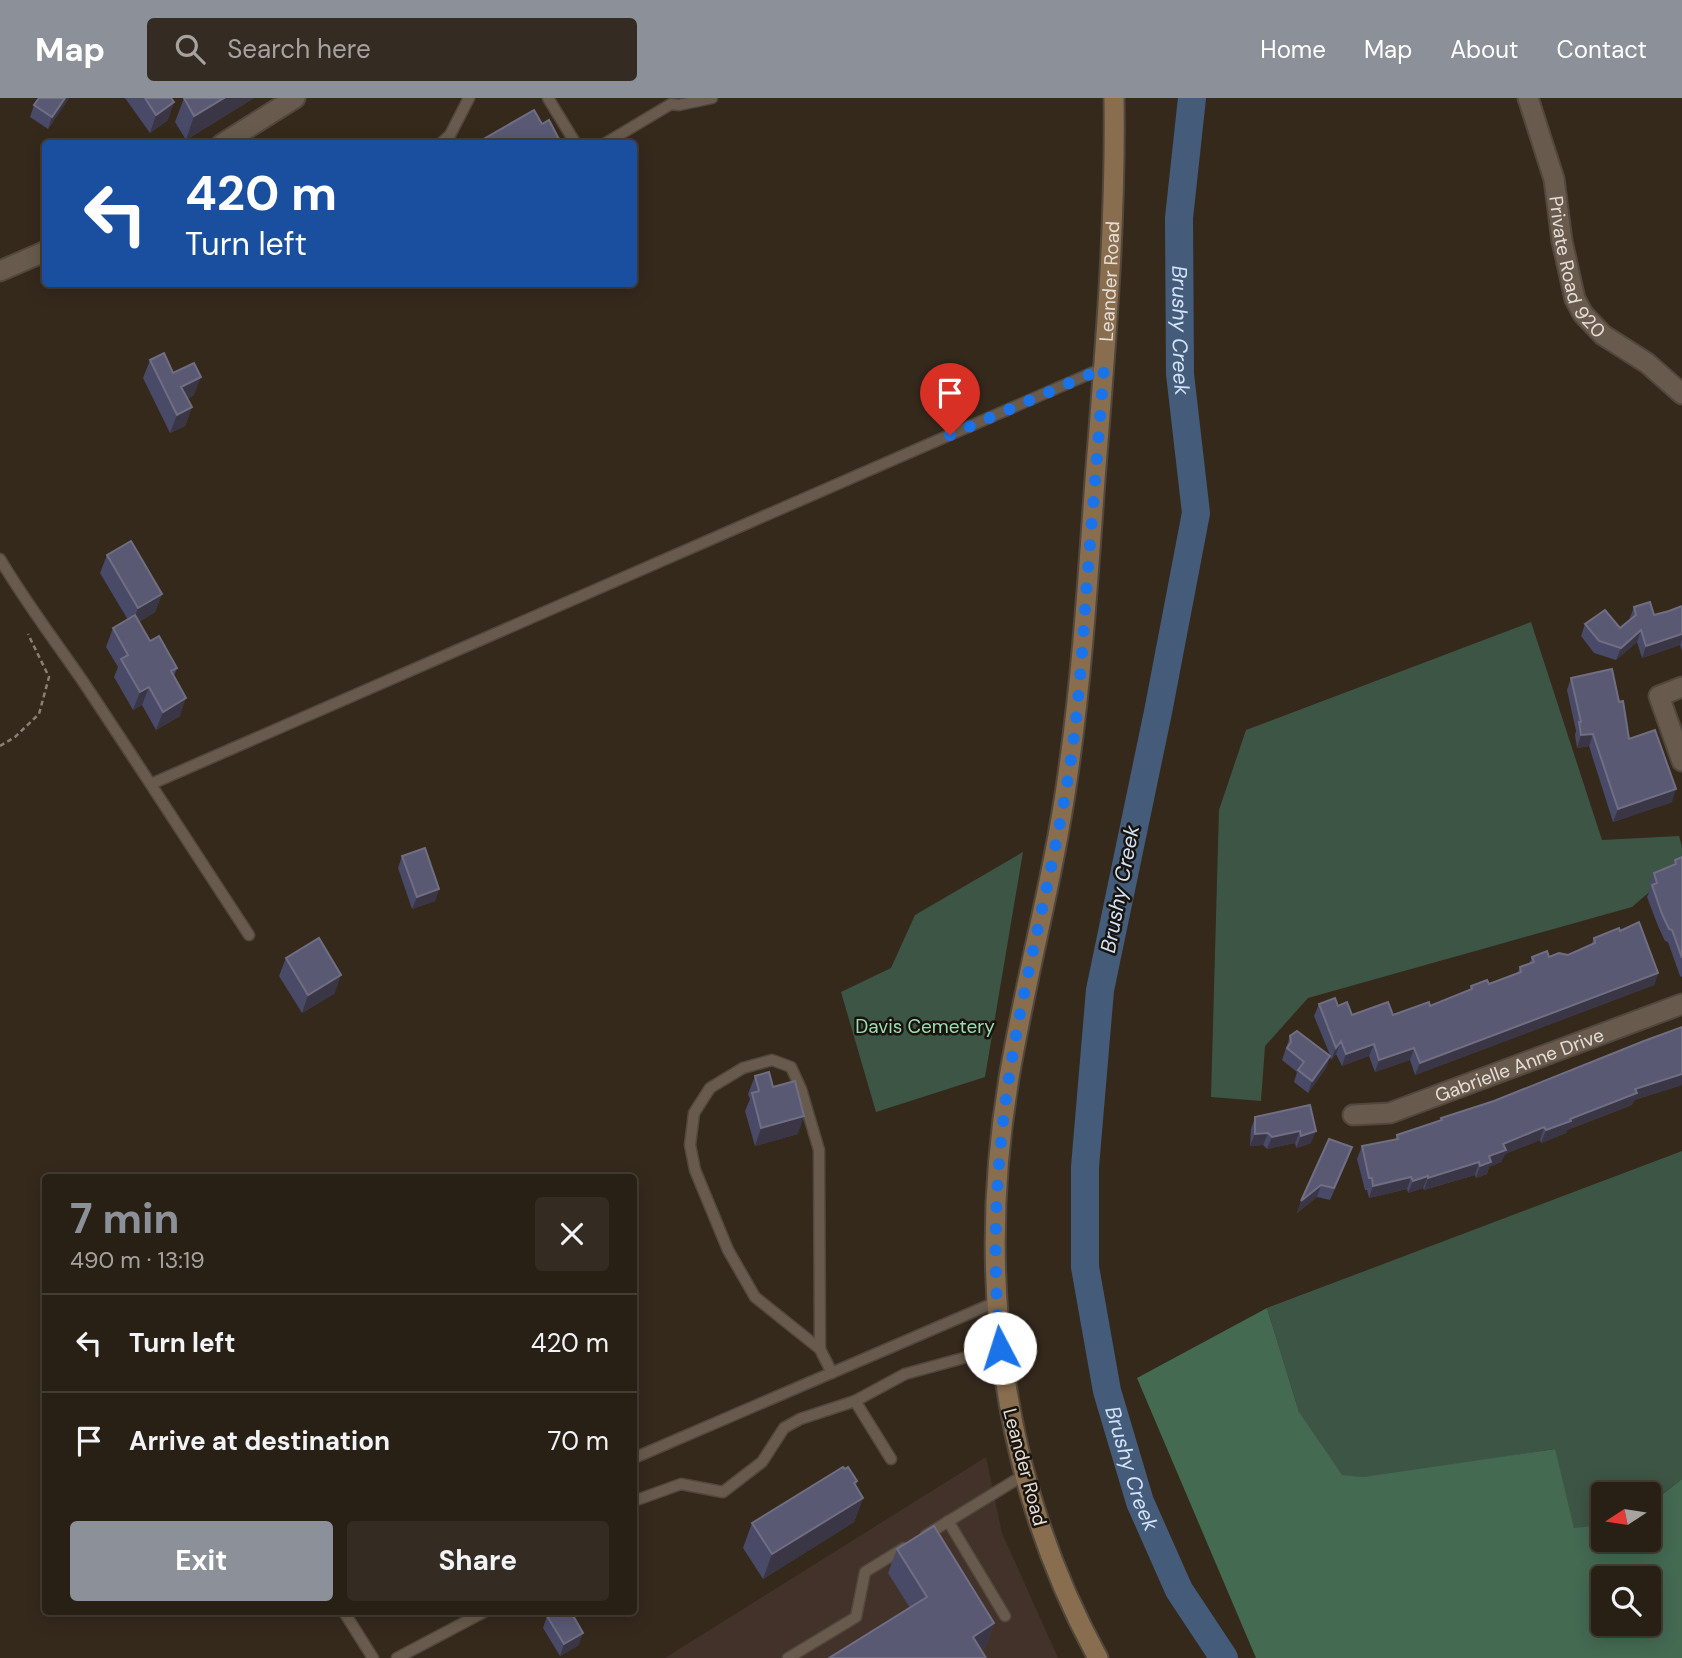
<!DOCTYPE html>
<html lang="en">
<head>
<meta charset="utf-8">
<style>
	:root { --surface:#281f15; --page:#342c22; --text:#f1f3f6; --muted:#a5a2a0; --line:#443d34; --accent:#8c9099 }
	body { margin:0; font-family:"DM Sans",sans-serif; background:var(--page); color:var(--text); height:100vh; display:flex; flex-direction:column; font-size:26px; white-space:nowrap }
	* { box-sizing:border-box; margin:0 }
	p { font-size:23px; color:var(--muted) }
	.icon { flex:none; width:38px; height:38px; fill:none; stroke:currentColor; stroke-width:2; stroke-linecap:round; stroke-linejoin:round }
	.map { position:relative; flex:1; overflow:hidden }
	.drawer { position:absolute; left:42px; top:1076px; width:595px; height:441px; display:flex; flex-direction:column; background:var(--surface); border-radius:7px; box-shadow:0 4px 18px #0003,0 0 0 2px var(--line) }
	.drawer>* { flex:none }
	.hud { position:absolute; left:42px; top:42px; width:595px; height:147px; border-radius:7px; box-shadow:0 4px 18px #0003,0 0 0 2px var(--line); background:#1a4fa0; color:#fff; overflow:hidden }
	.needle { width:46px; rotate:258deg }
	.fabs { position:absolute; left:1591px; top:1384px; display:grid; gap:14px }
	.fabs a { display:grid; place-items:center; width:70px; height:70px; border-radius:7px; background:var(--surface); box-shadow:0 4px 18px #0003,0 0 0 2px var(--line); font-size:35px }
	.pin { position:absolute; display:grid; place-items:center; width:60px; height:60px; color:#fff; margin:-72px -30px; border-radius:50% 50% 50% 0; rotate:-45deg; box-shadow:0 0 7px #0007 }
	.pin .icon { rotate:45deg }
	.me { position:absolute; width:77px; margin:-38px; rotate:355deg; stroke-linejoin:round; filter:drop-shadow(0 0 5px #0008) }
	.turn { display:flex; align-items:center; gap:24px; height:147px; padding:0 28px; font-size:32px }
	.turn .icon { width:91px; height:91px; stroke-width:2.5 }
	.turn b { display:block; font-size:49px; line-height:60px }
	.round { display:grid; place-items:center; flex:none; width:74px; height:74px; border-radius:7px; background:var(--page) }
	.headline { display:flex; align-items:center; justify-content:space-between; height:119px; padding:0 28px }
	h1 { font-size:42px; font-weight:700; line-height:52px; color:var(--accent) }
	.cta { display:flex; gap:14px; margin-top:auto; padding:14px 28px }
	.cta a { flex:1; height:80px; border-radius:7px; background:var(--accent); color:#fff; font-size:28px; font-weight:700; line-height:80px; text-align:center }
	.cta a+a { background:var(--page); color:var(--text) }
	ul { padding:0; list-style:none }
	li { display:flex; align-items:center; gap:21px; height:98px; padding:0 28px; border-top:2px solid var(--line) }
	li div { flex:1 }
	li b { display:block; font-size:26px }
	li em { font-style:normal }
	header { display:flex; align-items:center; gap:42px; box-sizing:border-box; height:98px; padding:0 35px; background:var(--accent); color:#fff }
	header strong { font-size:33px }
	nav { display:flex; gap:38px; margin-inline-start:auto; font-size:24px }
	.search { width:490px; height:63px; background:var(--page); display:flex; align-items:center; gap:18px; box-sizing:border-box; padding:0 24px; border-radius:7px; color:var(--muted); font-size:26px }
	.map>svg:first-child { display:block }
	.industrial { fill:#433229 }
	.green { fill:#3d5545 }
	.forest { fill:#446a52; fill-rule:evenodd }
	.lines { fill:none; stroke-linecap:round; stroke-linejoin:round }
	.river { stroke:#445c7a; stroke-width:28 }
	.service-casing { stroke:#51473c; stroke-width:13 }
	.minor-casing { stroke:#51473c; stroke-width:23 }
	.secondary-casing { stroke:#51473c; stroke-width:23 }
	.path { stroke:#897f74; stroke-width:2.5; stroke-dasharray:5 3.5; stroke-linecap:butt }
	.service { stroke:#685b4d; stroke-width:10 }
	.minor { stroke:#685b4d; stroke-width:19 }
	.secondary { stroke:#886d4e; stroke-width:19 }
	.wall { fill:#494968 }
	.shaded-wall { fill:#3a3645 }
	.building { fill:#5a5974; stroke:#706e83; stroke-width:2 }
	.route { stroke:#1a73e8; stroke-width:12; stroke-dasharray:0 21.6 }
	.labels { text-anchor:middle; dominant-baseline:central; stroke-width:5; stroke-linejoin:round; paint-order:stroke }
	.street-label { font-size:19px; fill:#e6ded6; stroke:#18130d }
	.park-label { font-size:19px; fill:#9cdeb4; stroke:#18130d }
	.water-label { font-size:21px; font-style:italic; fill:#d2e3f9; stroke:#18130d }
</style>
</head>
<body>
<header>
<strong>Map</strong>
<div class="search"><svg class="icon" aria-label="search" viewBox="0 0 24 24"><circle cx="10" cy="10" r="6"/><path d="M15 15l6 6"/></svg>Search here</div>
<nav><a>Home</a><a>Map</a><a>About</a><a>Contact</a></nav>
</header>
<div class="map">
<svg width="1682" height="1560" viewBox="0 0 1682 1560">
	<rect width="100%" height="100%" fill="#35291c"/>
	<!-- industrial -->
	<polygon class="industrial" points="986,1359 1002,1435 1058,1560 665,1560"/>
	<!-- green -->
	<g class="green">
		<polygon points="1531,524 1602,742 1679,738 1682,749 1682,766 1632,809 1308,900 1265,948 1261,1003 1211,999 1219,712 1246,632"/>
		<polygon points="1023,754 985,979 876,1014 841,894 891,870 915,817"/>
		<polygon points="1682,1053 1682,1381 1649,1407 1648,1396 1603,1396 1603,1430 1574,1431 1554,1351 1374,1380 1322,1376 1299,1314 1267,1210"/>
	</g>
	<!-- forest -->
	<path class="forest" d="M1267,1210L1299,1314L1342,1377L1364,1379L1555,1351L1574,1430L1603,1427V1442H1648L1649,1407L1682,1381V1560H1256L1137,1280ZM1603,1480H1648V1526H1603Z"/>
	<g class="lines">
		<!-- river -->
		<path class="river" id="s1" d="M1192,0L1179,120L1180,276L1196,415L1158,614L1100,892L1085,1069V1169L1107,1293L1140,1404L1179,1492L1224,1560"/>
		<defs>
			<g id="service">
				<polyline points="548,0 576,46"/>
				<polyline points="440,46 450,37 469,0"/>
				<polyline points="604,46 671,6 679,7 712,0"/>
				<path d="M0,461C26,505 56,544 84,585C140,669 194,753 249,837"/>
				<polyline points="151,686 1103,270"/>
				<polyline points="820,1251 819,1052 801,991 791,969 772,962 743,970 710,990 694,1015 690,1047 695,1072 728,1152 755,1199 820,1251 832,1275"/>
				<polyline points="634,1360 996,1204"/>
				<polyline points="891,1361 855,1303 905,1276 1000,1250"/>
				<polyline points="634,1403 681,1386 723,1394 762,1364 784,1330 800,1321 855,1303"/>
				<polyline points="948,1423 1005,1518"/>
				<polyline points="926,1437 1024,1377"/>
				<polyline points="344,1514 373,1560"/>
				<polyline points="397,1560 484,1514"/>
				<polyline points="788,1560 856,1519 865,1474 904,1450"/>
			</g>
			<g id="minor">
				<path id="s2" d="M1528,0L1554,81L1562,143L1575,201L1583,216L1603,237L1647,265L1682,296"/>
				<polyline points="222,46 295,0"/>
				<polyline points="0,173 46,153"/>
				<polyline points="1682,589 1659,598 1682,663"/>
				<path id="s3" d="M1353,1017L1390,1015L1682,906"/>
			</g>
			<g id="secondary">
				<path id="s4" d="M1098,1560C1001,1383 976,1179 1009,980C1026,878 1054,778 1068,676C1082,578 1088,480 1095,382C1105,254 1116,128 1114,0"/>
			</g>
		</defs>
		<!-- service casing -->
		<use href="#service" class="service-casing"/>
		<!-- minor casing -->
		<use href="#minor" class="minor-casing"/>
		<!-- secondary casing -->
		<use href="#secondary" class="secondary-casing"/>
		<!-- path -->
		<polyline class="path" points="0,648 15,639 39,616 49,579 28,536"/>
		<!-- service -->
		<use href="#service" class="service"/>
		<!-- minor -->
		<use href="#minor" class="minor"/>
		<!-- secondary -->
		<use href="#secondary" class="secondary"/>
	</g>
	<!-- wall -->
	<g class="wall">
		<polygon points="39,0 69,0 48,31 30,19 34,7"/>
		<polygon points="125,0 171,0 168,22 150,35"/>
		<polygon points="184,0 254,0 186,42 175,24"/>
		<polygon points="150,262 173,275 194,297 187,301 192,309 185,328 170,335 143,280"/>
		<polygon points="107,457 162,496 155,514 139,524 150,543 177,570 174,578 180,618 156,632 142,607 133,612 114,579 118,569 106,549 113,530 128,522 100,475"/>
		<polygon points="1682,508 1682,553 1680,547 1642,560 1637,544 1616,562 1594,555 1581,538 1585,526 1620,530 1629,522 1634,509 1654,517 1669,513"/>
		<polygon points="1571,580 1619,604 1629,641 1672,704 1613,724 1589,648 1577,650 1575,637 1576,633 1567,592"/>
		<polygon points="402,758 439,791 435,803 412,811 398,770"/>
		<polygon points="1682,759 1682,879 1680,878 1668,844 1665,843 1658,828 1647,799 1651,790 1649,787 1654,775 1673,767 1675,762"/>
		<polygon points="1620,833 1658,875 1654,887 1415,977 1410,962 1375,974 1369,958 1342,968 1336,956 1331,962 1330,958 1326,970 1308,995 1294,984 1297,974 1282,962 1290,938 1330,957 1314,918 1319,906 1338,908 1352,917 1393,917 1430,908 1470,892 1471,888 1489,886 1517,876 1520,869 1529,866 1532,859 1568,857 1591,847 1594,840"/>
		<polygon points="286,860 335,895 302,915 279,878"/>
		<polygon points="755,978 773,989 798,1036 755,1048 745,1013 750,1001 748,996"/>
		<polygon points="1682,987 1634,1002 1632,1007 1567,1032 1566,1035 1541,1045 1540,1042 1505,1056 1501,1064 1489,1069 1487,1076 1476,1080 1475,1077 1424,1092 1423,1090 1408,1095 1407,1091 1369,1100 1367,1092 1365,1092 1357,1061 1362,1048 1395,1042 1397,1037 1440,1022 1441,1020"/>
		<polygon points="1310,1007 1311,1045 1296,1050 1295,1045 1267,1051 1263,1047 1250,1048 1251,1031 1255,1019"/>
		<polygon points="1348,1061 1330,1102 1317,1099 1297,1115 1301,1103"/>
		<polygon points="857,1383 856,1388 863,1400 854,1424 763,1481 743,1450 752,1425"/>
		<polygon points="897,1451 994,1525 986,1549 981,1552 910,1510 888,1475"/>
		<polygon points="547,1518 579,1547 560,1558 543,1530"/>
	</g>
	<!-- shaded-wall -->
	<g class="shaded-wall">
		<polygon points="65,0 69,0 48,31 52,19"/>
		<polygon points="224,0 254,0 186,42 194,18"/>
		<polygon points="174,4 168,22 150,35 156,17"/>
		<polygon points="201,279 194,297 175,307 181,289"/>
		<polygon points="192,309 185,328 170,335 177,317"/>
		<polygon points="162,496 155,514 132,528 138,510"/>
		<polygon points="1641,532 1637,544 1616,562 1621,550"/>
		<polygon points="1682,536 1682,541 1680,547 1642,560 1646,548"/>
		<polygon points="149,589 142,607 133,612 140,594"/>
		<polygon points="186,600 180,618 156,632 163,614"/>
		<polygon points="1593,636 1589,648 1577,650 1581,637"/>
		<polygon points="1676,691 1672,704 1613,724 1618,711"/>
		<polygon points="439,791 435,803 412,811 417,799"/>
		<polygon points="1658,875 1654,887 1415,977 1420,965"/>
		<polygon points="341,877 335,895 302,915 308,897"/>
		<polygon points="1341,943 1336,956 1331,962 1336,950"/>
		<polygon points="1374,946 1369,958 1342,968 1346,956"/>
		<polygon points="1414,950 1410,962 1375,974 1379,962"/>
		<polygon points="1330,958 1326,970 1308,995 1312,983"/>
		<polygon points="1682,976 1682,987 1634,1002 1632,1007 1567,1032 1566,1035 1541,1045 1546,1032 1635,991"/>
		<polygon points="804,1018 798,1036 755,1048 761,1030"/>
		<polygon points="1544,1029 1540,1042 1505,1056 1501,1064 1489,1069 1487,1076 1476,1080 1480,1068 1503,1046"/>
		<polygon points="1300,1033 1295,1045 1267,1051 1272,1039"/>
		<polygon points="1316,1033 1311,1045 1296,1050 1301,1038"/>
		<polygon points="1268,1035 1263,1047 1250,1048 1255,1036"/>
		<polygon points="1479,1064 1475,1077 1424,1092 1428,1080"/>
		<polygon points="1428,1078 1423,1090 1408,1095 1413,1083"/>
		<polygon points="1411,1079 1407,1091 1369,1100 1373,1088"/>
		<polygon points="1321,1087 1317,1099 1297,1115 1301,1103"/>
		<polygon points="863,1400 854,1424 763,1481 772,1456"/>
		<polygon points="994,1525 986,1549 969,1560 973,1539"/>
		<polygon points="583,1535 579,1547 560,1558 564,1546"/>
	</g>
	<!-- building -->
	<g class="building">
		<polygon points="39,0 65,0 52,19 34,7"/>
		<polygon points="145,0 171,0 174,4 156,17"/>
		<polygon points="184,0 224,0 194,18"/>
		<polygon points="534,12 542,26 549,22 561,45 475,46"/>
		<polygon points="164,255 173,275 194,265 201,279 181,289 192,309 177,317 150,262"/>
		<polygon points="131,443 162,496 138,510 107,457"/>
		<polygon points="1650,504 1654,517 1669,513 1682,508 1682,536 1646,548 1641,532 1621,550 1599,543 1585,526 1605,512 1620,530 1636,517 1634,509"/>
		<polygon points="135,517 150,543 159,538 177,570 171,573 186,600 163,614 149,589 140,594 121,561 128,557 113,530"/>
		<polygon points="1612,571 1619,604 1623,603 1629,641 1655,632 1676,691 1618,711 1593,636 1581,637 1579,624 1581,624 1571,580"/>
		<polygon points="425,750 439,791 417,799 402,758"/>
		<polygon points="1682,759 1682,860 1672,832 1669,831 1662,816 1652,787 1657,785 1654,775 1676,766 1675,762"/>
		<polygon points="1639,824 1658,875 1420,965 1414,950 1379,962 1374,946 1346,956 1341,943 1336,950 1319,906 1335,900 1338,908 1347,904 1352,917 1388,904 1393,917 1429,904 1430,908 1472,891 1471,888 1487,882 1489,886 1521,874 1520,869 1534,864 1532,859 1547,853 1549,859 1559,855 1568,857 1595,845 1594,840 1619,830 1620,833"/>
		<polygon points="319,840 341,877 308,897 286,860"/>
		<polygon points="1682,929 1682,976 1635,991 1637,995 1570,1021 1571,1023 1546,1032 1544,1029 1503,1046 1506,1052 1489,1058 1491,1064 1480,1068 1479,1064 1428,1080 1428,1078 1413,1083 1411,1079 1373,1088 1372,1080 1369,1080 1362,1048 1398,1041 1397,1037 1442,1022 1441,1020 1494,1003 1644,943"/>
		<polygon points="1297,933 1330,958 1312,983 1298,972 1304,964 1287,950 1291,944 1290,938"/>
		<polygon points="769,974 773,989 795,983 804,1018 761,1030 752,995 759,993 755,978"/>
		<polygon points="1310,1007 1316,1033 1301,1038 1300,1033 1272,1039 1268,1035 1255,1036 1255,1019"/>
		<polygon points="1329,1041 1352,1049 1334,1090 1321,1087 1301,1103"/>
		<polygon points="843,1369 845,1371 848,1369 857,1383 854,1385 863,1400 772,1456 752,1425"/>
		<polygon points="934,1428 994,1525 973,1539 986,1560 829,1560 927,1499 897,1451"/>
		<polygon points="554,1514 571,1514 583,1535 564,1546 547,1518"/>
	</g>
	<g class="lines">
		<!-- route -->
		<path class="route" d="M950,337L1104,270C1098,345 1092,421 1086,496C1082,557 1078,620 1068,680C1051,783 1023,883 1008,986C995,1075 992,1160 1000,1250"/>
	</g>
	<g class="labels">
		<!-- street labels -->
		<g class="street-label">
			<text stroke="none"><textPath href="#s2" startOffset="177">Private Road 920</textPath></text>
			<text stroke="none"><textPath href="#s4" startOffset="1402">Leander Road</textPath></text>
			<text stroke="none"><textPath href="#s3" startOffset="175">Gabrielle Anne Drive</textPath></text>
			<text transform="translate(1025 1369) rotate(75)">Leander Road</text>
		</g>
		<!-- park labels -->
		<g class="park-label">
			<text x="925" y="928">Davis Cemetery</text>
		</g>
		<!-- water labels -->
		<g class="water-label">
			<text stroke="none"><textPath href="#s1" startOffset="233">Brushy Creek</textPath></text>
			<text transform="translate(1120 791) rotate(-79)">Brushy Creek</text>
			<text stroke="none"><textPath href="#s1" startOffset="1388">Brushy Creek</textPath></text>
		</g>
	</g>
</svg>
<div class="fabs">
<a><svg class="needle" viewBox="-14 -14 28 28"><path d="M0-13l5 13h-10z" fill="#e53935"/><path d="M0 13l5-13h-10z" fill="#a5a2a0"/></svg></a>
<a><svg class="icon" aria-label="search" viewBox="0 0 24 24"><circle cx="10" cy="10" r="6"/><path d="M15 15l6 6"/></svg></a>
</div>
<div class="pin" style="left:950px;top:337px;background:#d93025"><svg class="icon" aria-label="arrive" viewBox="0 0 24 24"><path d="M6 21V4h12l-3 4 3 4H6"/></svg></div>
<svg class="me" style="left:1000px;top:1250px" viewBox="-20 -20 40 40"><circle r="19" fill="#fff"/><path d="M0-13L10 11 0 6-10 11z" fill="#1a73e8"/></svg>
<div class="hud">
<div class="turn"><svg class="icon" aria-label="left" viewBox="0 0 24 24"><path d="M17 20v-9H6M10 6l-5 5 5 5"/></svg><div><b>420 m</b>Turn left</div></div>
</div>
<section class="drawer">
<div class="headline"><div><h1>7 min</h1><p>490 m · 13:19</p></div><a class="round"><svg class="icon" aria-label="close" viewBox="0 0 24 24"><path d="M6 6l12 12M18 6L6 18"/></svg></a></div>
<ul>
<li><svg class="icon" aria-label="left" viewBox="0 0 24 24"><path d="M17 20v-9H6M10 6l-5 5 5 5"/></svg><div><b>Turn left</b></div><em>420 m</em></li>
<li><svg class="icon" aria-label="arrive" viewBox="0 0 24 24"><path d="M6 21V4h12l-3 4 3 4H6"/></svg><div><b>Arrive at destination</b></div><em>70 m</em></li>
</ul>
<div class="cta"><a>Exit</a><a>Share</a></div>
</section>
</div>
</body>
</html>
